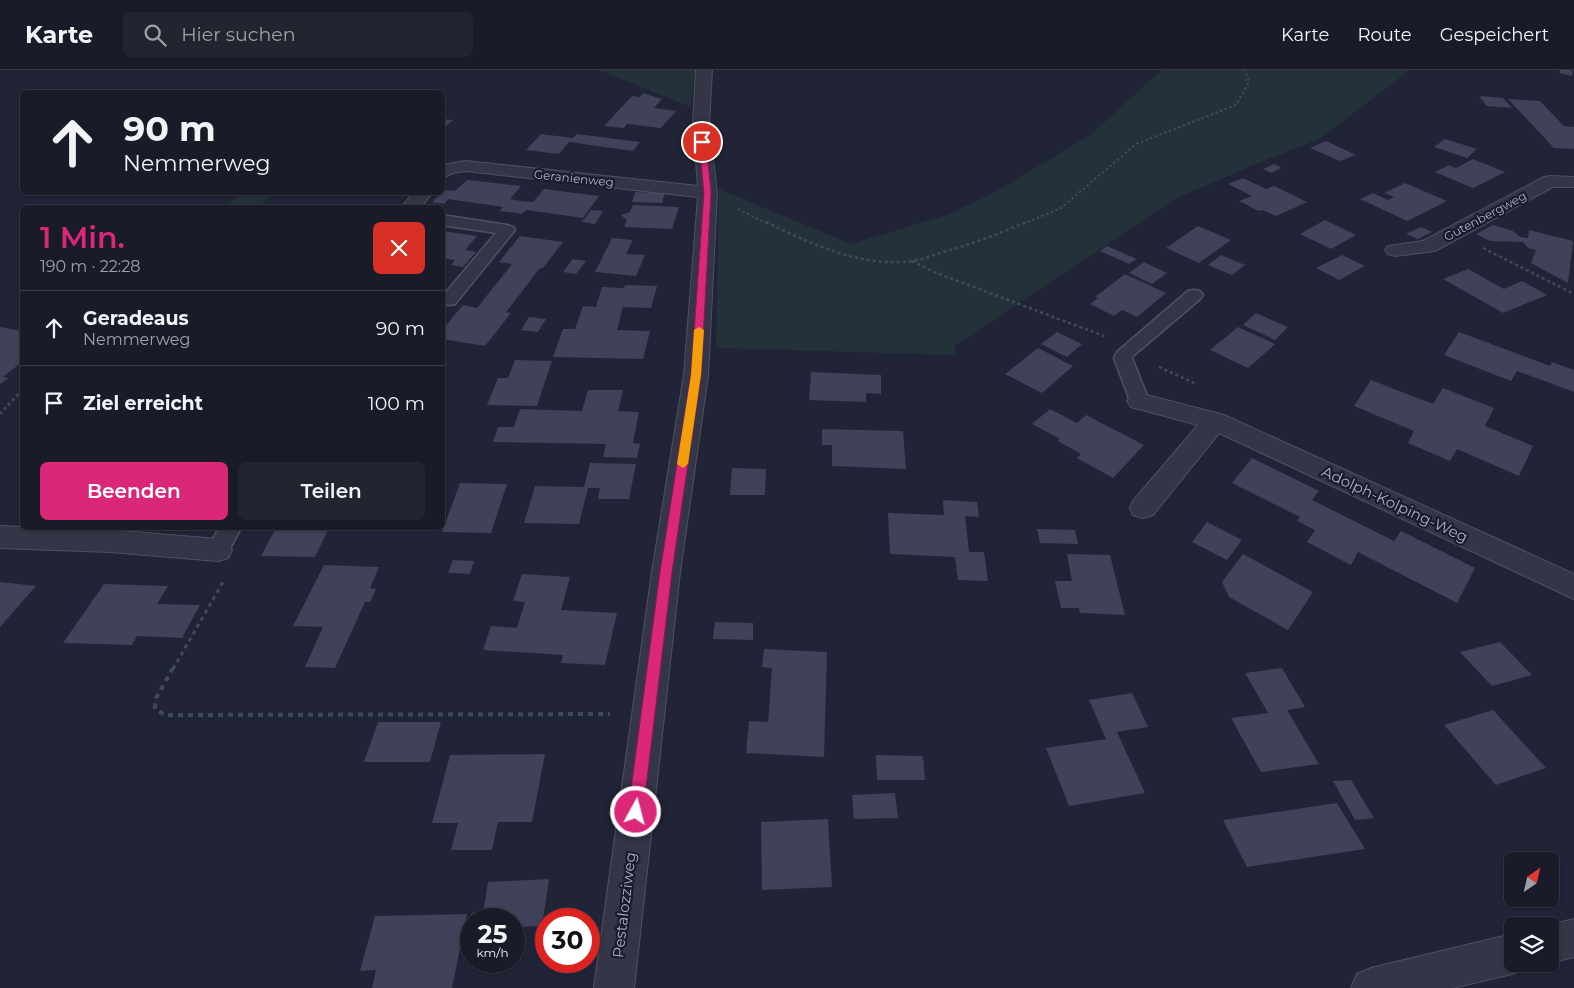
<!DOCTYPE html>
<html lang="de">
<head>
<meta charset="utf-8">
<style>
	:root { --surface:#191b28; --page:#222430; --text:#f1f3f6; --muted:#9fa1a8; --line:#373945; --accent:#db2777 }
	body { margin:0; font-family:Montserrat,sans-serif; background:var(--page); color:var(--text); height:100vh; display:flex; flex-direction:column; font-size:19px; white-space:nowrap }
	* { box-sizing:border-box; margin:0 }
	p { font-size:16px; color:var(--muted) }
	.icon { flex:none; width:28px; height:28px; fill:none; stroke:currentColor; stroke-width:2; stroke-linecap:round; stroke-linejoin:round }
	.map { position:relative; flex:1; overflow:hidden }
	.sheet { position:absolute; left:20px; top:135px; width:425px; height:325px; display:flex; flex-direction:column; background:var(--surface); border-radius:8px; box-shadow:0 1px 4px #0004,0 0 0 1px var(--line) }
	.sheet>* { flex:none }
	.banner { position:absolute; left:20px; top:20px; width:425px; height:105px; border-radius:8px; box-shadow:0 1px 4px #0004,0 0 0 1px var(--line); background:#191b28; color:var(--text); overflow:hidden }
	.needle { width:32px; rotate:34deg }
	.controls { position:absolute; left:1504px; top:782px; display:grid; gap:10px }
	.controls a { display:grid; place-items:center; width:55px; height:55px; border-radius:8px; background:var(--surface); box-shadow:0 1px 4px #0004,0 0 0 1px var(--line); font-size:25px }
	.speed { position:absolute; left:460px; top:838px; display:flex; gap:10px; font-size:25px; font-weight:700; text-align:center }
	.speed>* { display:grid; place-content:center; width:65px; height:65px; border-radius:50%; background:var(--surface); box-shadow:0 1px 4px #0004,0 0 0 1px var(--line); line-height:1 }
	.speed small { font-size:12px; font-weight:400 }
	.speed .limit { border:8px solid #d22; background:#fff; color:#111 }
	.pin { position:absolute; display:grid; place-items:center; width:42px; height:42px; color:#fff; margin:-21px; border:2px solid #fff; border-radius:50%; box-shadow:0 1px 5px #0007 }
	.me { position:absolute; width:55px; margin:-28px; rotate:7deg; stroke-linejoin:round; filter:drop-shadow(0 0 4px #0008) }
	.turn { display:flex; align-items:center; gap:18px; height:105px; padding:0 20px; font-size:22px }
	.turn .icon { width:65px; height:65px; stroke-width:2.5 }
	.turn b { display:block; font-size:35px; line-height:42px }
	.round { display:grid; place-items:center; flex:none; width:52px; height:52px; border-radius:8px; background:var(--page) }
	.summary { display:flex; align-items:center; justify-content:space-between; height:85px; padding:0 20px }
	h1 { font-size:30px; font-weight:600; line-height:38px; color:var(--accent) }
	.button { display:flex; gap:10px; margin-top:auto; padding:10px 20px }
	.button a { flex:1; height:58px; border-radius:8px; background:var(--accent); color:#fff; font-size:20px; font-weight:600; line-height:58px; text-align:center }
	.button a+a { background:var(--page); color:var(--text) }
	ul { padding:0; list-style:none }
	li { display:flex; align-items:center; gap:15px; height:75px; padding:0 20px; border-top:1px solid var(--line) }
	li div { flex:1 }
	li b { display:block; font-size:19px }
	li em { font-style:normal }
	header { display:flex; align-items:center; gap:30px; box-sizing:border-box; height:70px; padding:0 25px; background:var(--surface); border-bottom:1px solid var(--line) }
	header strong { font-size:24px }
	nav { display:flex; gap:28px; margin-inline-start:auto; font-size:18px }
	.search { width:350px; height:45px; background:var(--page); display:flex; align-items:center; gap:12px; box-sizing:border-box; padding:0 18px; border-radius:8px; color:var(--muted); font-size:19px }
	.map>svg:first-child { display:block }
	.green { fill:#233138 }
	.building { fill:#3f4258 }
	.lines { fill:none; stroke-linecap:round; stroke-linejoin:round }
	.service-casing { stroke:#4e5162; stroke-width:3 }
	.minor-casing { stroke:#4e5162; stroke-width:2 }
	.path-far3 { stroke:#404c55; stroke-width:2; stroke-dasharray:2.5 2.5; stroke-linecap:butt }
	.path-far2 { stroke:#404c55; stroke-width:2.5; stroke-dasharray:3 3; stroke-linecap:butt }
	.path-far1 { stroke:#404c55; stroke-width:3; stroke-dasharray:4 4; stroke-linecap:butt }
	.path { stroke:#404c55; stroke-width:4; stroke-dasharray:5 5; stroke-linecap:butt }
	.service { fill:#343647; fill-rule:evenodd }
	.minor { fill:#343647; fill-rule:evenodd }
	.route { fill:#db2777; stroke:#8e194d }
	.slow { fill:#f59e0b }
	.labels { text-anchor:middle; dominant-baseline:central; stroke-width:4.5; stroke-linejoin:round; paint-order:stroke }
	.far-street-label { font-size:12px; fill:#aeb0c4; stroke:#1a1c2b }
	.street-label { font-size:15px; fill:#aeb0c4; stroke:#1a1c2b }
</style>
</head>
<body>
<header>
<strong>Karte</strong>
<div class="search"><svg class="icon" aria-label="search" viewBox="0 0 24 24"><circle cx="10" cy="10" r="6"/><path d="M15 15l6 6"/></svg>Hier suchen</div>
<nav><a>Karte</a><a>Route</a><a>Gespeichert</a></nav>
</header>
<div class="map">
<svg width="1574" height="918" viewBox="0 0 1574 918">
	<rect width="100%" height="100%" fill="#212436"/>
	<!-- green -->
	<g class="green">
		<polygon points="599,0 695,0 691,37"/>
		<polygon points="1162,0 1410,0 1320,69 1251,96 1175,129 955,276 955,285 716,278 719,119 851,174 947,145 995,122 1090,65"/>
		<polygon points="243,123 243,122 274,123 262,133 260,137 223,137"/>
	</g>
	<!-- building -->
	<g class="building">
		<polygon points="1560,0 1570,0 1573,1 1572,6 1559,3"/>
		<polygon points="643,23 662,29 654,38 676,41 661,58 627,54 624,58 604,56 632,26 640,27"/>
		<polygon points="1479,26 1503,28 1512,38 1487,36"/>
		<polygon points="1508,29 1540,31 1564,56 1574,57 1574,79 1554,78"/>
		<polygon points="442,49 453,50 442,60"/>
		<polygon points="541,64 573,68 577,64 640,72 633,81 569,72 559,84 526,80"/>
		<polygon points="1445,69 1477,79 1467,88 1434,77"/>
		<polygon points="1326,71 1356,85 1340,91 1310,78"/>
		<polygon points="1473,89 1505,102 1473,118 1435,102 1449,95 1456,98"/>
		<polygon points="1274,94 1282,98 1271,103 1263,99"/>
		<polygon points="1243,108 1266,119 1274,116 1307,132 1276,146 1263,140 1259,141 1239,131 1252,126 1228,114"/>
		<polygon points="467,110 521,116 510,129 521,131 533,132 544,119 599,126 583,148 526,140 522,144 510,142 499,141 503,137 448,129 444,134 432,132 444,120 455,121"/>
		<polygon points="1405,113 1447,131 1407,151 1360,129 1373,123 1388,130 1394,127 1384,123"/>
		<polygon points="635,122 665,123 662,133 632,132"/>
		<polygon points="633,135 679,137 672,159 624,157 627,150 621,145 630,142"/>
		<polygon points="591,140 603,141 595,154 582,152"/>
		<polygon points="1325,150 1356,165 1331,179 1300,164"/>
		<polygon points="1493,155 1513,161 1520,167 1528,168 1529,160 1573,171 1568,213 1531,193 1536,180 1528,178 1523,172 1490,171 1476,164"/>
		<polygon points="1198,156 1231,170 1199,193 1166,178"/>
		<polygon points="1421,157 1432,162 1418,169 1406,164"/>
		<polygon points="442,161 477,166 465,180 476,182 463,197 451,195 455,190 442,188"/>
		<polygon points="520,166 563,172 543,198 540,198 506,242 511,243 485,276 442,269 442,260 463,235 477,238 512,194 499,192"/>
		<polygon points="612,168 633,170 626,184 645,185 636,206 595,202"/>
		<polygon points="1107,176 1137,189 1129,194 1100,181"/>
		<polygon points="1221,185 1245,195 1232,205 1208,195"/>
		<polygon points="1342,185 1365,196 1339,210 1316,198"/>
		<polygon points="573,189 586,191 576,204 563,202"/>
		<polygon points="1144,192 1167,203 1152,214 1129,203"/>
		<polygon points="1468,199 1504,219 1522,211 1547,225 1503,243 1443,209"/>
		<polygon points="1125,204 1166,223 1137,247 1122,240 1114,246 1090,234 1098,228 1095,227"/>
		<polygon points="625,215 657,216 651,238 623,237 617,260 650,261 643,289 553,287 563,259 575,259 583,236 596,237 602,217 624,218"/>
		<polygon points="1256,243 1288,257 1275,270 1243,255"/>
		<polygon points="529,247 546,249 538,262 521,260"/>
		<polygon points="0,257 22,261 22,292 3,307 9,308 0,314"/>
		<polygon points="1238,257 1275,274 1248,298 1210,280"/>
		<polygon points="1057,262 1082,274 1067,287 1041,274"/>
		<polygon points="1459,262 1550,296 1552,292 1574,300 1574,322 1517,301 1511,311 1444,285"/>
		<polygon points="1038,278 1073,296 1042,323 1005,304"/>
		<polygon points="515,290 552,291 537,336 487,335 498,308 508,308"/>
		<polygon points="811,302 881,305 881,324 866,323 866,332 809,330"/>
		<polygon points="1371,310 1433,334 1443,318 1494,338 1485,356 1533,376 1519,406 1457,379 1450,391 1408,373 1414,361 1354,336"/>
		<polygon points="588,320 623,320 618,341 639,342 633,373 640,374 637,388 603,387 606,374 493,372 498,357 514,357 520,339 582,341"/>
		<polygon points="1050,339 1077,353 1086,345 1144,375 1113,408 1077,388 1081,384 1058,371 1060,369 1032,354"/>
		<polygon points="822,359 903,361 906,399 832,396 832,375 822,375"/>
		<polygon points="1252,388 1319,421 1312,430 1394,471 1401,461 1475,498 1457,533 1358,482 1351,495 1307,472 1315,460 1297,451 1300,447 1232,413"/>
		<polygon points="590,393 636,394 629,429 598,429 600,418 588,418 579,454 524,453 535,416 584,417"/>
		<polygon points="732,398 766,399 765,425 730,425"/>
		<polygon points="460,413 507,414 491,463 442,462"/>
		<polygon points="943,430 977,432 979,447 965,446 969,482 984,482 988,511 958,510 955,487 890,484 888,443 944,445"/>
		<polygon points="1207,452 1242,470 1227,490 1192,472"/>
		<polygon points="276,458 329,458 315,487 261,486"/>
		<polygon points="1037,459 1075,460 1078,474 1040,473"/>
		<polygon points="1067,484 1110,485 1125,545 1080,543 1079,538 1061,538 1055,511 1072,511"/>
		<polygon points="1243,484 1313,522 1288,560 1229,527 1222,512"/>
		<polygon points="453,490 474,491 470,504 448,503"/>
		<polygon points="324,495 379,497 370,518 376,519 370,532 365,532 335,598 305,597 323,557 293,556"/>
		<polygon points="522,504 570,507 561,540 617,543 605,595 561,593 563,585 483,580 491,556 517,558 525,532 513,531"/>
		<polygon points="0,512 36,516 0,557"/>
		<polygon points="104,514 168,516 157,534 200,535 182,568 137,566 132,575 63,573"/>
		<polygon points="715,552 753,553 753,570 713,569"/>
		<polygon points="1500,572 1532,605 1492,616 1460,582"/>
		<polygon points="764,579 827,582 824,687 746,683 749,651 768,652 772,598 762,597"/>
		<polygon points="1282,598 1305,637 1287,640 1319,694 1261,702 1231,648 1268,643 1245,603"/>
		<polygon points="1132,623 1148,657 1117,662 1145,723 1069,736 1046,678 1106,669 1089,630"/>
		<polygon points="1493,640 1546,698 1496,715 1444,655"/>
		<polygon points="378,652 441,652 430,692 364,692"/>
		<polygon points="545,684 532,752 498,752 492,780 451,780 458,753 432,753 450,685"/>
		<polygon points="876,685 923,686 925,710 877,710"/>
		<polygon points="1351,710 1374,748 1355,750 1333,711"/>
		<polygon points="895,723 898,748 854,749 852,725"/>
		<polygon points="1337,733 1365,779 1247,797 1223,750"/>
		<polygon points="828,749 832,817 762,820 761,752"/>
		<polygon points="549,809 542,856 514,857 514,849 482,849 488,812"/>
		<polygon points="467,844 452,918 372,918 376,900 360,901 375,846"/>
	</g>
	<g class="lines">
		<defs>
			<g id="service">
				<polygon points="442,145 507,155 513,157 515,160 455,234 449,235 443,234 442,227 496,163 442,155"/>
				<polygon points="1194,220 1200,221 1203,225 1200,229 1134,285 1132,288 1149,331 1146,336 1139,337 1132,336 1114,288 1117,282 1188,221"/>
				<polygon points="219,458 241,458 226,486 218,489 210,486 207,480"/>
			</g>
			<g id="minor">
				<polygon points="696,0 712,0 709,54 717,123 708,305 680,502 634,918 594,918 652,502 684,305 698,127 466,101 453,103 442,108 442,95 466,91 698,116 693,54"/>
				<polygon points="1550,106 1574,107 1574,117 1553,117 1435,181 1395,186 1388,184 1385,180 1388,176 1423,171 1544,107"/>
				<polygon points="414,122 433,122 420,138 401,138"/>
				<polygon points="1139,323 1224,345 1574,504 1574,529 1219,363 1153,445 1143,448 1133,445 1130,438 1133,431 1198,355 1131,337 1127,331 1131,325"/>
				<polygon points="0,456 110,460 218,469 228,472 232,480 228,488 218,491 110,482 0,478"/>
				<polygon points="1574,849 1574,887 1550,893 1550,856 1546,856"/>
				<polygon points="1512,864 1512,894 1527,894 1526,898 1512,904 1453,918 1351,918 1357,904 1371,898"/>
			</g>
		</defs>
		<!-- service casing -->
		<use href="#service" class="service-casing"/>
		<!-- minor casing -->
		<use href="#minor" class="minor-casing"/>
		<!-- path-far3 -->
		<g class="path-far3">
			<polyline points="738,139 768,154"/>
			<polyline points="1023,154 1061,138 1136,74 1236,35 1249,12 1245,0"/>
		</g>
		<!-- path-far2 -->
		<g class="path-far2">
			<path d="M766,152C809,173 862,198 911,191C921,190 931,186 940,183C970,175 998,164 1026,152"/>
			<polyline points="1483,178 1574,224"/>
			<polyline points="912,191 934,202 1104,266"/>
			<polyline points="1159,297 1194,313"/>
			<polyline points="0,344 22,320"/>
		</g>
		<!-- path-far1 -->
		<polyline class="path-far1" points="173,599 223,512"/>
		<!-- path -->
		<polyline class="path" points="173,598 156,628 155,638 164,645 610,644"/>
		<!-- service -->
		<use href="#service" class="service"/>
		<!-- minor -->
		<use href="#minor" class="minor"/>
	</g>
	<!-- route -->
	<polygon class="route" points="702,69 706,72 711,123 701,305 672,502 643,742 641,747 636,749 631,747 628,742 660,502 691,305 704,123 699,72"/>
	<!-- slow -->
	<polygon class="slow" points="699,257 704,260 701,305 688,394 683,398 677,394 691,305 694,260"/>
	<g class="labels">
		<!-- far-street labels -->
		<g class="far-street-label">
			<text transform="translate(574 108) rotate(6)">Geranienweg</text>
			<text transform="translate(1485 146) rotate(-28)">Gutenbergweg</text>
		</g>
		<!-- street labels -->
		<g class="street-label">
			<text transform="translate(1395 434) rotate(25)">Adolph-Kolping-Weg</text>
			<text transform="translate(624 835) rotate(-83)">Pestalozziweg</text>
		</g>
	</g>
</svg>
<div class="controls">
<a><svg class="needle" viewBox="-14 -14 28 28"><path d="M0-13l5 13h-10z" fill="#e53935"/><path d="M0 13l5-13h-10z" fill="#9fa1a8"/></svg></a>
<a><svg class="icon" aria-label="layers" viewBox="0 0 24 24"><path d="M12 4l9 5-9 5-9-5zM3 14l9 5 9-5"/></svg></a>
</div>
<div class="speed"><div>25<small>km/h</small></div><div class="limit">30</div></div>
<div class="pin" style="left:702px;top:72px;background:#d93025"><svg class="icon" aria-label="arrive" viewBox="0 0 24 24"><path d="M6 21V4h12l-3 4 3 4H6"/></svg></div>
<svg class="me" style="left:636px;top:742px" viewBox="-20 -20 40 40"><circle r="17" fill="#db2777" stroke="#fff" stroke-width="3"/><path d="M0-11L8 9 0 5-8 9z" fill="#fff"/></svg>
<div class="banner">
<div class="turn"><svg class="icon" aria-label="ahead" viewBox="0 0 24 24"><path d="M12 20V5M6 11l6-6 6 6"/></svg><div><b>90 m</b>Nemmerweg</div></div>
</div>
<section class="sheet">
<div class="summary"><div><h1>1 Min.</h1><p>190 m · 22:28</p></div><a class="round" style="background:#d93025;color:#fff"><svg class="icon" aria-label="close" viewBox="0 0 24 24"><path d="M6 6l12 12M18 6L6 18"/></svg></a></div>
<ul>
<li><svg class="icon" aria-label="ahead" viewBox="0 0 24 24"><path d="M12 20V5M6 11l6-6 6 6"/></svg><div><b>Geradeaus</b><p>Nemmerweg</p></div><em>90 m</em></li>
<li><svg class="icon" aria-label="arrive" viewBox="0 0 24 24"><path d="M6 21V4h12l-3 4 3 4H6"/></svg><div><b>Ziel erreicht</b></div><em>100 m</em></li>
</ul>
<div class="button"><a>Beenden</a><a>Teilen</a></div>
</section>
</div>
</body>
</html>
